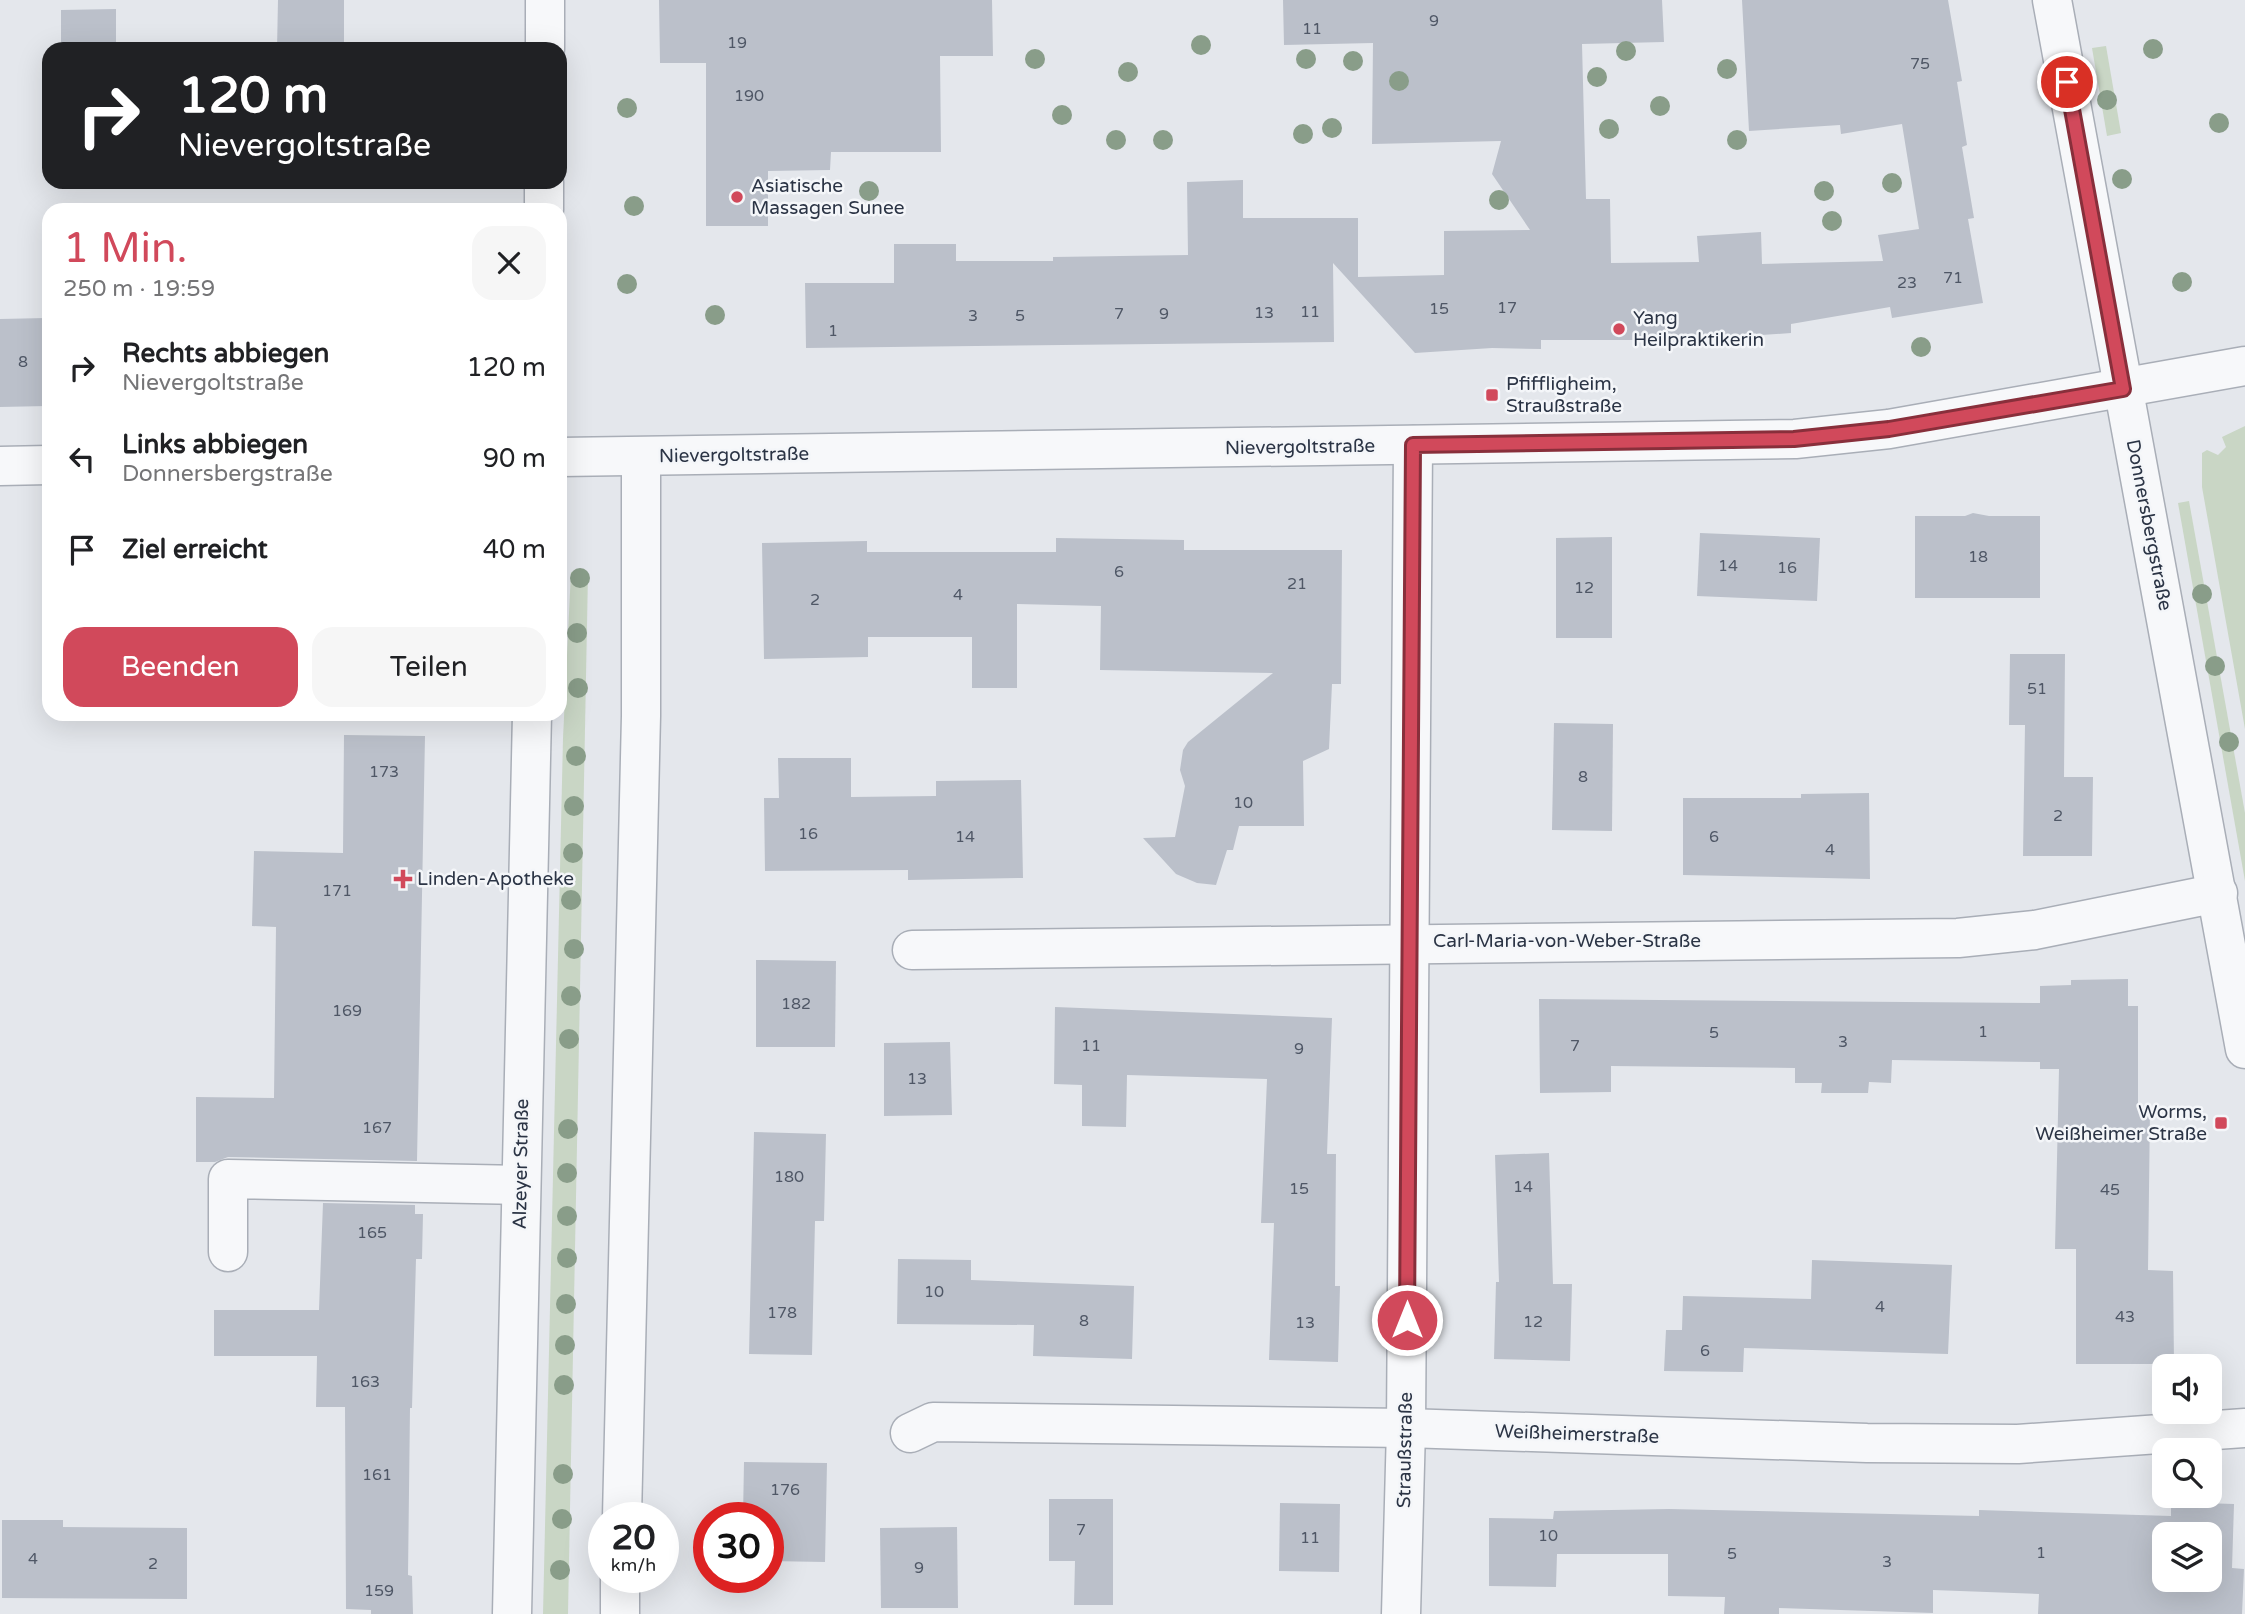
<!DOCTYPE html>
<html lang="de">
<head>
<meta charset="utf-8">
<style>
	:root { --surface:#fff; --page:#f6f6f6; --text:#202124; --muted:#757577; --accent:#d1495b }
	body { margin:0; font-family:"Varela Round",sans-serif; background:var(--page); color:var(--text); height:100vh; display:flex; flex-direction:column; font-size:26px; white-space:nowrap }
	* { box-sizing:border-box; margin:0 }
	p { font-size:23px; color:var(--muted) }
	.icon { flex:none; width:38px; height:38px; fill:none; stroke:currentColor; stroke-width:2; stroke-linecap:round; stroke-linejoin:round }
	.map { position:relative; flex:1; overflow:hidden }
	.sheet { position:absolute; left:42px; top:203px; width:525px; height:518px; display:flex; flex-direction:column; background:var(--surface); border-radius:21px; box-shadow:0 7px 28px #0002 }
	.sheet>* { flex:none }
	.hud { position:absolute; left:42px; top:42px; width:525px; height:147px; border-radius:21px; box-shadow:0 7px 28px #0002; background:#202124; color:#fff; overflow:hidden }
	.tools { position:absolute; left:2152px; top:1354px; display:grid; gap:14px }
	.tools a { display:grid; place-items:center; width:70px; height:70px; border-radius:14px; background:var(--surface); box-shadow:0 7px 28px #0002; font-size:35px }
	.speed { position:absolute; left:588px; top:1502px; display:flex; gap:14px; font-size:35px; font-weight:700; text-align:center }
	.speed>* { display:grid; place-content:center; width:91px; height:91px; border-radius:50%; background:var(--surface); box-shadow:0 7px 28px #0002; line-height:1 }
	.speed small { font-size:18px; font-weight:400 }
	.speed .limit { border:10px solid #d22; background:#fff; color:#111 }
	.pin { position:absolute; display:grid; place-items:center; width:60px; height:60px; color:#fff; margin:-30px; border:4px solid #fff; border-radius:50%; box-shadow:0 2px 7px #0007 }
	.me { position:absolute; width:77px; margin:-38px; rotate:0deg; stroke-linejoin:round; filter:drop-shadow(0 0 5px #0008) }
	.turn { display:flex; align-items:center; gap:24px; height:147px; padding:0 21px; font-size:32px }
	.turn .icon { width:91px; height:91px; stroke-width:2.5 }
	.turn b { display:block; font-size:49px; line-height:60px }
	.round { display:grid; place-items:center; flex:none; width:74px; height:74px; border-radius:21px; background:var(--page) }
	.overview { display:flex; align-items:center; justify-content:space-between; height:119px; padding:0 21px }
	h1 { font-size:42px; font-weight:600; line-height:52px; color:var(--accent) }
	.primary-button { display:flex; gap:14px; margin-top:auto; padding:14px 21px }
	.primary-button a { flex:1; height:80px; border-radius:21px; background:var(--accent); color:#fff; font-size:28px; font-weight:600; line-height:80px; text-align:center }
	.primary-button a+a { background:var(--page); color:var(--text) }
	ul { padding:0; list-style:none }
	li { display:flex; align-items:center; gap:21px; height:91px; padding:0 21px }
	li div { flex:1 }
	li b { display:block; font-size:26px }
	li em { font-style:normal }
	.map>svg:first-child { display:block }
	.green { fill:#c9d6c5 }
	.building { fill:#bbc0ca; fill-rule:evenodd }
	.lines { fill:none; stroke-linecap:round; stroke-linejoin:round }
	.minor-casing { stroke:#a9aeb7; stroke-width:41 }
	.minor { stroke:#f7f8fa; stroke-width:38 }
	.tree { fill:#899d89 }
	.route-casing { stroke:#882f3b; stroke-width:18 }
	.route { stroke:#d1495b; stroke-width:12 }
	.poi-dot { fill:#d1495b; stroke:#f4f6f9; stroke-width:2.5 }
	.labels { text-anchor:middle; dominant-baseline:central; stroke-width:5; stroke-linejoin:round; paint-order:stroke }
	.number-label { font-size:16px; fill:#4f5766 }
	.poi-label { font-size:19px; fill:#2b3445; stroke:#f4f6f9; text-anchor:start }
	.street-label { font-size:19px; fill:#2b3445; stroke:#f4f6f9 }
</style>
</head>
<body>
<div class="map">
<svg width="2245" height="1614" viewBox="0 0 2245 1614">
	<rect width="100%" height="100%" fill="#e4e7ec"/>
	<!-- green -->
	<g class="green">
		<polygon points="2106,46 2121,133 2107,136 2092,48"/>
		<polygon points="2245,426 2245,729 2202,487 2202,453 2207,450 2218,455 2226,447 2222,437"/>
		<polygon points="2189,501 2245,813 2245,881 2178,503"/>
		<polygon points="571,572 588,573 568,1614 543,1614 563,738"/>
	</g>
	<!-- building -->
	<g class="building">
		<polygon points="278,0 344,0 344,49 277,49"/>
		<polygon points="659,0 992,0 993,56 940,56 941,152 831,152 830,170 768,171 768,226 706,226 706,63 660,63"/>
		<polygon points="1283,0 1662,0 1664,42 1582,44 1586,199 1610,199 1611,263 1699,262 1697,236 1761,232 1762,264 1883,261 1878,235 1919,229 1902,124 1841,134 1840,125 1749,131 1742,0 1948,0 1962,81 1957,82 1967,145 1962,147 1974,218 1968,219 1983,303 1892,318 1890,307 1791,324 1791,333 1687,340 1541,340 1541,349 1492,348 1415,353 1333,263 1334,342 806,348 805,283 894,283 894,244 956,244 956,261 1053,261 1053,257 1188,255 1187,182 1243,180 1243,218 1358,218 1358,277 1444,275 1444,231 1530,230 1492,174 1501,141 1372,144 1373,43 1284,45"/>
		<polygon points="116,9 116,49 61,49 61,10"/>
		<polygon points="46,318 47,406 0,407 0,319"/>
		<polygon points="1973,513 1989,516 2040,516 2040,598 1915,598 1915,516 1965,516"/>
		<polygon points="1700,533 1820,538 1817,601 1697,596"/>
		<polygon points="1612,537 1612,638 1556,638 1556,538"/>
		<polygon points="1056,538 1184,540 1184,550 1342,550 1341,684 1332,684 1329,749 1303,761 1304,826 1239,826 1233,850 1227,850 1216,885 1197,883 1176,874 1143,838 1175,837 1185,786 1180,770 1183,750 1188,742 1273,673 1100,670 1101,606 1017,604 1017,688 972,688 972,637 868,637 868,657 764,659 762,543 867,541 867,552 1056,552"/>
		<polygon points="2010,654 2065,654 2064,777 2093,777 2092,856 2023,856 2025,725 2009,725"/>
		<polygon points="1554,723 1613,724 1612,831 1552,830"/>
		<polygon points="344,735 425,736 417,1161 228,1157 215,1162 196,1162 196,1097 274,1098 276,927 252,926 254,851 343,853"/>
		<polygon points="778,758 851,758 851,797 936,796 936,781 1021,780 1023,878 908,880 908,870 765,871 764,798 779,798"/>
		<polygon points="1869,793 1870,879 1683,875 1683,798 1801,798 1801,794"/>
		<polygon points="756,960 836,961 835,1047 756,1047"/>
		<polygon points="2128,979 2128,1006 2138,1006 2138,1109 2150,1109 2148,1270 2173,1271 2174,1364 2076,1364 2076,1249 2055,1249 2059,1069 2040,1069 2040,1062 1892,1060 1891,1083 1869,1082 1868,1093 1821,1093 1822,1083 1795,1083 1795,1068 1611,1066 1611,1092 1540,1093 1539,999 2040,1003 2040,986 2071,985 2071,980"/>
		<polygon points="1055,1007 1332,1018 1327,1154 1336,1154 1335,1286 1340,1286 1338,1362 1269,1360 1274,1223 1261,1223 1267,1079 1127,1075 1126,1127 1082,1126 1082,1085 1054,1084"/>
		<polygon points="950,1042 952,1115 884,1116 884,1043"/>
		<polygon points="754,1132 826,1134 824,1221 815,1221 812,1355 749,1354"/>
		<polygon points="1549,1153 1553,1284 1572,1284 1570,1361 1494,1359 1496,1282 1499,1282 1495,1155"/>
		<polygon points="323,1203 415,1205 415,1214 423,1214 422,1259 416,1259 412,1408 410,1408 408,1575 412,1576 413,1614 371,1614 371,1610 346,1609 345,1407 316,1407 317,1356 214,1356 214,1310 319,1310"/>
		<polygon points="898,1259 971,1260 971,1280 1134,1286 1132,1359 1033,1356 1034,1325 897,1324"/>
		<polygon points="1812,1260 1952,1265 1948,1354 1744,1348 1743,1372 1664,1371 1666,1330 1682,1330 1683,1296 1811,1299"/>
		<polygon points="744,1462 827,1463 825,1562 768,1561 768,1517 743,1517"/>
		<polygon points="1049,1499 1113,1499 1113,1605 1074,1605 1075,1561 1049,1561"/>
		<path d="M2171,1502L2234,1504L2232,1568L2244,1569L2242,1614H2038L2039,1594L1933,1590V1613L1779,1608V1614H1724L1725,1597L1668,1596V1554H1557L1556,1587L1489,1586V1518L1553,1519L1554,1511L1669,1509L1979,1516V1510L2171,1516ZM2165,1535H2210V1580H2165Z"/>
		<polygon points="1280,1503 1340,1504 1339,1572 1279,1571"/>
		<polygon points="2,1520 63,1520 63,1527 187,1528 187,1599 2,1598"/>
		<polygon points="957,1527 958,1608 881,1608 880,1528"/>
	</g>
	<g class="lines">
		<defs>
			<g id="minor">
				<polyline points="2052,0 2245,1049"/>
				<polyline points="545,49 545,0"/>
				<polyline points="544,210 544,182"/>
				<polyline points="560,457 1795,439 1889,429 2245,366"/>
				<polyline points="0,466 49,465"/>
				<polyline points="912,950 1958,938 2035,930 2218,893"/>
				<polyline points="228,1252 228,1179 520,1185"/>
				<polyline points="910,1433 933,1422 1406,1428 1867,1443 2018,1444 2245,1428"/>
				<polyline points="622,1517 641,716 641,457"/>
				<polyline points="512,1614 532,714"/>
				<polyline points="620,1614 620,1577"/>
				<polyline points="1401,1614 1406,1428 1413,445"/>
			</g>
		</defs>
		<!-- minor casing -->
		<use href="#minor" class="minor-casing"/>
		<!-- minor -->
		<use href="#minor" class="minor"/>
	</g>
	<!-- trees -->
	<g class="tree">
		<circle cx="1201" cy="45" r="10"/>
		<circle cx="2153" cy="49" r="10"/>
		<circle cx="1626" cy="51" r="10"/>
		<circle cx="1035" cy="59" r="10"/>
		<circle cx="1306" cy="59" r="10"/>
		<circle cx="1353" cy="61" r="10"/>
		<circle cx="1727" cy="69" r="10"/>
		<circle cx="1128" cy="72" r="10"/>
		<circle cx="1597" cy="77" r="10"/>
		<circle cx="1399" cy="81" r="10"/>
		<circle cx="2107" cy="100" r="10"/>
		<circle cx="1660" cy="106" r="10"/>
		<circle cx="627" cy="108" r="10"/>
		<circle cx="1062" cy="115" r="10"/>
		<circle cx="2219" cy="123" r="10"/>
		<circle cx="1332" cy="128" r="10"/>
		<circle cx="1609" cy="129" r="10"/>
		<circle cx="1303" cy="134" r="10"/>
		<circle cx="1116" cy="140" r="10"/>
		<circle cx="1163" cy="140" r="10"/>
		<circle cx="1737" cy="140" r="10"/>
		<circle cx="2122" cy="179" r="10"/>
		<circle cx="1892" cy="183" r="10"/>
		<circle cx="869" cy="191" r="10"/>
		<circle cx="1824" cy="191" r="10"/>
		<circle cx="1499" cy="200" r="10"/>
		<circle cx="634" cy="206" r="10"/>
		<circle cx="1832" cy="221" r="10"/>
		<circle cx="2182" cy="282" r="10"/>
		<circle cx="627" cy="284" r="10"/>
		<circle cx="715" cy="315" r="10"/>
		<circle cx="1921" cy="347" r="10"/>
		<circle cx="580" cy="578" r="10"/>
		<circle cx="2202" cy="594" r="10"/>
		<circle cx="577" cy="633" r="10"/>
		<circle cx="2215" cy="666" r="10"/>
		<circle cx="578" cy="688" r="10"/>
		<circle cx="2229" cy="742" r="10"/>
		<circle cx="576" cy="756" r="10"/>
		<circle cx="574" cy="806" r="10"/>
		<circle cx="573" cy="853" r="10"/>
		<circle cx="571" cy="900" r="10"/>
		<circle cx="574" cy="949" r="10"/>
		<circle cx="571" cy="996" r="10"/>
		<circle cx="569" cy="1039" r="10"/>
		<circle cx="568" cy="1129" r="10"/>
		<circle cx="567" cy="1173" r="10"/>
		<circle cx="567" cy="1216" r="10"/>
		<circle cx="567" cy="1258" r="10"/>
		<circle cx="566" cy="1304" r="10"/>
		<circle cx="565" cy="1345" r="10"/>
		<circle cx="564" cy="1385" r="10"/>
		<circle cx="563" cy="1474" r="10"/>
		<circle cx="562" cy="1519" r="10"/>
		<circle cx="560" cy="1570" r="10"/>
	</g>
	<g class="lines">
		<defs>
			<polyline id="route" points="1407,1320 1413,445 1794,439 1889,429 2123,389 2067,82"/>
		</defs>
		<!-- route casing -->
		<use href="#route" class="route-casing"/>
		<!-- route -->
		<use href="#route" class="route"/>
	</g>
	<!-- markers -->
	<g class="poi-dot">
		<circle cx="737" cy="197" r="7"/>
		<circle cx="1619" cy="329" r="7"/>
		<rect x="1485" y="388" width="14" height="14" rx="3.5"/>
		<path d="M399.5 868.5h7v7h7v7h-7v7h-7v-7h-7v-7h7z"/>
		<rect x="2214" y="1116" width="14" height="14" rx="3.5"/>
	</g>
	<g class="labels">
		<!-- number labels -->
		<g class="number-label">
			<text x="1434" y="21">9</text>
			<text x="1312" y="29">11</text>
			<text x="737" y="43">19</text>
			<text x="1920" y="64">75</text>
			<text x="749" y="96">190</text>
			<text x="1953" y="278">71</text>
			<text x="1907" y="283">23</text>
			<text x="1507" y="308">17</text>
			<text x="1439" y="309">15</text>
			<text x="1310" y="312">11</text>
			<text x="1264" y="313">13</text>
			<text x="1119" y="314">7</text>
			<text x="1164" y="314">9</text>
			<text x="973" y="316">3</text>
			<text x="1020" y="316">5</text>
			<text x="833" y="331">1</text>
			<text x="23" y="362">8</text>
			<text x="1978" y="557">18</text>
			<text x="1728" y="566">14</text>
			<text x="1787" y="568">16</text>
			<text x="1119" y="572">6</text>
			<text x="1297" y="584">21</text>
			<text x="1584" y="588">12</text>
			<text x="958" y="595">4</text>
			<text x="815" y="600">2</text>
			<text x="2037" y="689">51</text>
			<text x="384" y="772">173</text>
			<text x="1583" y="777">8</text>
			<text x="1243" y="803">10</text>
			<text x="2058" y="816">2</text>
			<text x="808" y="834">16</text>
			<text x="965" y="837">14</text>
			<text x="1714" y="837">6</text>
			<text x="1830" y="850">4</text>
			<text x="337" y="891">171</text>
			<text x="796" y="1004">182</text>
			<text x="347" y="1011">169</text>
			<text x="1983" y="1032">1</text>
			<text x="1714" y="1033">5</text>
			<text x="1843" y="1042">3</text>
			<text x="1091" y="1046">11</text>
			<text x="1575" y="1046">7</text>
			<text x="1299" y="1049">9</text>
			<text x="917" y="1079">13</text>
			<text x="377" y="1128">167</text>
			<text x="789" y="1177">180</text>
			<text x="1523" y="1187">14</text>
			<text x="1299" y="1189">15</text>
			<text x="2110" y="1190">45</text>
			<text x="372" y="1233">165</text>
			<text x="934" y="1292">10</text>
			<text x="1880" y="1307">4</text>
			<text x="782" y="1313">178</text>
			<text x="2125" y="1317">43</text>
			<text x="1084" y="1321">8</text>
			<text x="1533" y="1322">12</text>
			<text x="1305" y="1323">13</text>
			<text x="1705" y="1351">6</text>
			<text x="365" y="1382">163</text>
			<text x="377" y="1475">161</text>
			<text x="785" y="1490">176</text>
			<text x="1081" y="1530">7</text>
			<text x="1548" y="1536">10</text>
			<text x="1310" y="1538">11</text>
			<text x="2041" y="1553">1</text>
			<text x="1732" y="1554">5</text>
			<text x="33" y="1559">4</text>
			<text x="1887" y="1562">3</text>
			<text x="153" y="1564">2</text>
			<text x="919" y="1568">9</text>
			<text x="379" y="1591">159</text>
		</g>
		<!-- poi labels -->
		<g class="poi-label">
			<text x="751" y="186">Asiatische<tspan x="751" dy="22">Massagen Sunee</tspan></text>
			<text x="1633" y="318">Yang<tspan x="1633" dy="22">Heilpraktikerin</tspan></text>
			<text x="1506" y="384">Pfiffligheim,<tspan x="1506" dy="22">Straußstraße</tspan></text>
			<text x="417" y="879">Linden-Apotheke</text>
			<text x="2207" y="1112" text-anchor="end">Worms,<tspan x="2207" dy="22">Weißheimer Straße</tspan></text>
		</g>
		<!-- street labels -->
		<g class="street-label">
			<text transform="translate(1300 447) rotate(-1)">Nievergoltstraße</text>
			<text transform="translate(734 455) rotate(-1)">Nievergoltstraße</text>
			<text transform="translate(2149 525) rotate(79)">Donnersbergstraße</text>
			<text x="1567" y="941">Carl-Maria-von-Weber-Straße</text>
			<text transform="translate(521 1164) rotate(-89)">Alzeyer Straße</text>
			<text transform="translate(1577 1434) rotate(2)">Weißheimerstraße</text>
			<text transform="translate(1405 1450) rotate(-89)">Straußstraße</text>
		</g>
	</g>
</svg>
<div class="tools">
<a><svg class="icon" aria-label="sound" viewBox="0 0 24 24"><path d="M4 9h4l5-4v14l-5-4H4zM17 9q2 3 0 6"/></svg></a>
<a><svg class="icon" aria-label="search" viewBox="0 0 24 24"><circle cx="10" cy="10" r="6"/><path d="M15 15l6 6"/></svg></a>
<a><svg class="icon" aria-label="layers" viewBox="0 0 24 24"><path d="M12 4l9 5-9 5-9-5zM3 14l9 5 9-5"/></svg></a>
</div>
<div class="speed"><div>20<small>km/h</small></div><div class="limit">30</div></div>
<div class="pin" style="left:2067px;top:82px;background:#d93025"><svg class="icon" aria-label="arrive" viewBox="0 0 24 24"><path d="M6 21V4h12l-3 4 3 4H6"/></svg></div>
<svg class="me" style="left:1407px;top:1320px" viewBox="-20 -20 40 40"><circle r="17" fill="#d1495b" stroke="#fff" stroke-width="3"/><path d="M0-11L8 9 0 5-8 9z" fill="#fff"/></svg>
<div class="hud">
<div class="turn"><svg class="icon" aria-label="right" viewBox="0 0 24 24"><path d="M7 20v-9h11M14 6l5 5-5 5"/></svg><div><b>120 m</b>Nievergoltstraße</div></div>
</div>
<section class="sheet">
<div class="overview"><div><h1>1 Min.</h1><p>250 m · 19:59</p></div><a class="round"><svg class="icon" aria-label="close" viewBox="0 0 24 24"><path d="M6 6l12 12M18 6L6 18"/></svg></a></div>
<ul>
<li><svg class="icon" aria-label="right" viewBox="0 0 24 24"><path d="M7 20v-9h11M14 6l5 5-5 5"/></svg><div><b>Rechts abbiegen</b><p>Nievergoltstraße</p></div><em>120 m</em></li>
<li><svg class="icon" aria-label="left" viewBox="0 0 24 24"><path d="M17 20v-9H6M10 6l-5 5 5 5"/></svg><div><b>Links abbiegen</b><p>Donnersbergstraße</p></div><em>90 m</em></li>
<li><svg class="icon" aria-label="arrive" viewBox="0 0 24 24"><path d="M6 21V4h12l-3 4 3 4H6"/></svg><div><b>Ziel erreicht</b></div><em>40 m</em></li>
</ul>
<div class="primary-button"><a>Beenden</a><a>Teilen</a></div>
</section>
</div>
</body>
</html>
